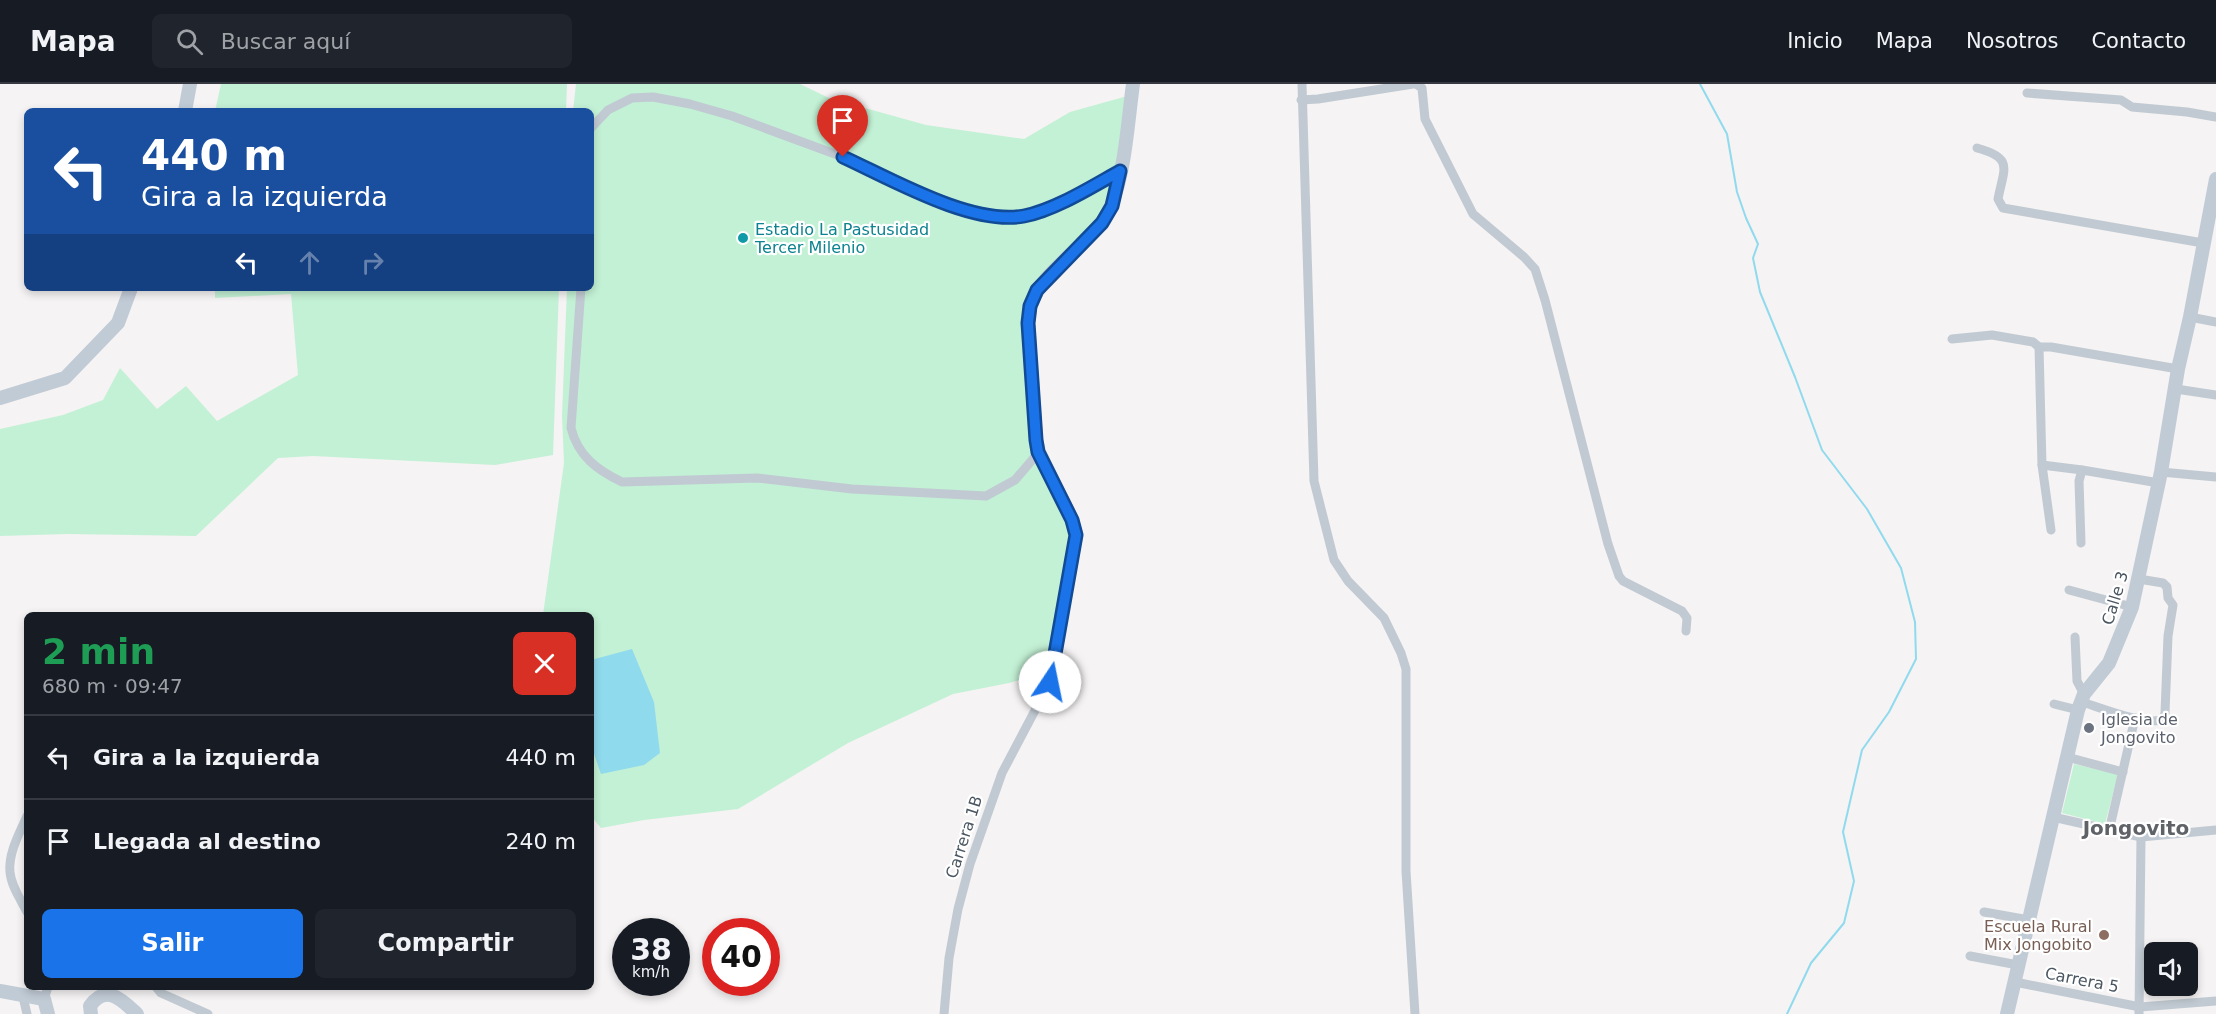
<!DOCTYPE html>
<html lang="es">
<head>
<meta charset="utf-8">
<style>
	:root { --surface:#171b24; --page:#20242c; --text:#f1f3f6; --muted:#9ea1a6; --line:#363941; --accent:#1a73e8 }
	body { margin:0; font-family:"DejaVu Sans",sans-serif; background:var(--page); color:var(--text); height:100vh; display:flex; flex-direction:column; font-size:22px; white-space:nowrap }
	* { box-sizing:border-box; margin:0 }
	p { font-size:20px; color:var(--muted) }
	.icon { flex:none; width:33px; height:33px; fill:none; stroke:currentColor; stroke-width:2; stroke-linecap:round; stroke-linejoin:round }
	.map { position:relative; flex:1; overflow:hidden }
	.sheet { position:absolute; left:24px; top:528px; width:570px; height:378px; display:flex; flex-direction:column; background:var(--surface); border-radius:9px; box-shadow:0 3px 9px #0003 }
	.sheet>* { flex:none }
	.top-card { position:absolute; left:24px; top:24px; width:570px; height:183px; border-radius:9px; box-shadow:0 3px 9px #0003; background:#1a4fa0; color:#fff; overflow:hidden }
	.tools { position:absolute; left:2144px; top:858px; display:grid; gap:12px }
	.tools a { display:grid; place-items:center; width:54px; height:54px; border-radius:9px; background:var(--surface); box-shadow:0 3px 9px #0003; font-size:30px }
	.speed { position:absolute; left:612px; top:834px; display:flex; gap:12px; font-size:30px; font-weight:700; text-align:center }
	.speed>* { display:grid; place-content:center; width:78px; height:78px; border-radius:50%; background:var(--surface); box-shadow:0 3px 9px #0003; line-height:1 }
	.speed small { font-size:15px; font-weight:400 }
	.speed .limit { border:9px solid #d22; background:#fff; color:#111 }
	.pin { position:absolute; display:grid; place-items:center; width:51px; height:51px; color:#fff; margin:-62px -26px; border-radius:50% 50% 50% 0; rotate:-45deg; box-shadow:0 0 6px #0007 }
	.pin .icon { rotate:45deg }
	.me { position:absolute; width:66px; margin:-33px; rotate:11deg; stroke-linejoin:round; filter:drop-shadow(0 0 4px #0008) }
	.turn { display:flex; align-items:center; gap:21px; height:126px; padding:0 18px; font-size:27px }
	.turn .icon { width:78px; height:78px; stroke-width:2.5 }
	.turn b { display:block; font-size:42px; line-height:51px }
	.lanes { display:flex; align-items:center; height:57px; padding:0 18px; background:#0003; justify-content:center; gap:30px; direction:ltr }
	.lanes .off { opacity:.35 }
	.round { display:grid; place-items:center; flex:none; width:63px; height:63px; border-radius:9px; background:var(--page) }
	.summary { display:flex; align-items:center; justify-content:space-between; height:102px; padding:0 18px }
	h1 { font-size:36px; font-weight:700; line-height:45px; color:#1e9e55 }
	.button { display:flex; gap:12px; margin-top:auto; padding:12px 18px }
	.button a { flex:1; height:69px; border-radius:9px; background:var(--accent); color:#fff; font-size:24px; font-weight:700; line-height:69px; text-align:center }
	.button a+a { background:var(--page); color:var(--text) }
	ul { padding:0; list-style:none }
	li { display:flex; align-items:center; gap:18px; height:84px; padding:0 18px; border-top:2px solid var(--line) }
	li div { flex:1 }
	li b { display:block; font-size:22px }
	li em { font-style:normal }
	header { display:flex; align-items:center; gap:36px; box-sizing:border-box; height:84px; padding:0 30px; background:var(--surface); border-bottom:2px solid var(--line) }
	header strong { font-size:28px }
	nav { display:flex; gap:33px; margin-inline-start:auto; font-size:21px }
	.search { width:420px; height:54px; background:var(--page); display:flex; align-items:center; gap:15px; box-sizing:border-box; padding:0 21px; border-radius:9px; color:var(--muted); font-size:22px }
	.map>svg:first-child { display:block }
	.green { fill:#c3f1d5 }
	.water { fill:#90daee }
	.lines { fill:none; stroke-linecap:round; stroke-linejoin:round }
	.stream { stroke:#90daee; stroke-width:2 }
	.street { stroke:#c1cad2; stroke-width:9 }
	.secondary { stroke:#c1cbd6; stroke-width:14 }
	.route-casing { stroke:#114b97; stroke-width:15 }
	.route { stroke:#1a73e8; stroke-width:10 }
	.culture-dot { fill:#0f9aa8; stroke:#fff; stroke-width:2 }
	.worship-dot { fill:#6b7280; stroke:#fff; stroke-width:2 }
	.education-dot { fill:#8d6e63; stroke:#fff; stroke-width:2 }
	.labels { text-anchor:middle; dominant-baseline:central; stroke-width:4.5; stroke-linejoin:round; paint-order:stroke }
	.culture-label { font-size:16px; fill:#0d838f; stroke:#fff; text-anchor:start }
	.street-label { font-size:16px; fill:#4a5661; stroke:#fff }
	.worship-label { font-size:16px; fill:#5b616d; stroke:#fff; text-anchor:start }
	.education-label { font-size:16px; fill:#785e54; stroke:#fff; text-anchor:end }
	.quarter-label { font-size:20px; font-weight:bold; fill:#5f6368; stroke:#fff }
</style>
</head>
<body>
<header>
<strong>Mapa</strong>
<div class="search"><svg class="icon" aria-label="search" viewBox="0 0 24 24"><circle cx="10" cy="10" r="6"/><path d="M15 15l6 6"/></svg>Buscar aquí</div>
<nav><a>Inicio</a><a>Mapa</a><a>Nosotros</a><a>Contacto</a></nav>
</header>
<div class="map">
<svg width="2216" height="930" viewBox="0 0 2216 930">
	<rect width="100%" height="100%" fill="#f5f3f3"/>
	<!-- green -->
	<g class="green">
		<polygon points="221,0 567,0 566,27 215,27"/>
		<polygon points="576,0 800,0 829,14 926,41 1024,55 1070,28 1131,11 1112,122 1030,222 1036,356 1072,436 1052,590 1040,590 1009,599 953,610 848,659 738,725 644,736 601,744 591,732 591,531 543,531 564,379 562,332 567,204 591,204 591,27 573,27"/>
		<polygon points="215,204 559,204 553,371 495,381 313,372 278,374 196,452 67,450 0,452 0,345 63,331 103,316 120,284 157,325 186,302 217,337 298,291 291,210 215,214"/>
		<polygon points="2074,680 2118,690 2105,740 2062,729"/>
	</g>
	<!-- water -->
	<polygon class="water" points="632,565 654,618 660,669 644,681 601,690 591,661 591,576"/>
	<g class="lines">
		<!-- stream -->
		<polyline class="stream" points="1700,0 1727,50 1737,108 1746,134 1758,160 1753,174 1760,208 1795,293 1822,366 1867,425 1901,484 1915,538 1916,575 1889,628 1862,666 1843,748 1854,797 1844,839 1811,879 1787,930"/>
		<!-- street -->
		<g class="street">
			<polyline points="1302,0 1314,397 1334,476 1348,497 1384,534 1401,569 1406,585 1406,787 1415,930"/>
			<polyline points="1416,0 1422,4 1425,35 1473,130 1524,173 1535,185 1545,216 1608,460 1619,492 1623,497 1682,527 1687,534 1686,547"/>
			<polyline points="2027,9 2121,16 2132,23 2187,28 2216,33"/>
			<polyline points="1301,16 1318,15 1413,0"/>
			<polyline points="591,44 608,26 632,14 653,13 690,20 732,32 843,73 949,121 1001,135 1026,132 1046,124 1077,111 1120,87"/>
			<path d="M1977,64C2014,74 2004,84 1998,115L2003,124L2203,159"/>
			<path d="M581,204L571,344C578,372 597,386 622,398L757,394L852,405L986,412L1015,396L1039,368"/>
			<polyline points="2190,233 2216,238"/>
			<polyline points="1952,255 1992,251 2033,258 2039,263 2051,263 2178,285"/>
			<polyline points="2039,263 2042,381 2051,446"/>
			<polyline points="2176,305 2216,311"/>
			<polyline points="2042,381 2082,386 2159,399"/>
			<polyline points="2161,388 2216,393"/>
			<polyline points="2081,459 2079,397 2082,386"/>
			<polyline points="2069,506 2132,523"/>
			<polyline points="2075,553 2077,597 2084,610"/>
			<path d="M2082,618C2099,623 2148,643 2163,635L2165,629L2168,552L2173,521L2168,514L2167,503L2163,499L2139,495"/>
			<polyline points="2054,620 2078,626"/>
			<polyline points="2067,673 2123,688"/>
			<path d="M27,732C20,748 8,769 10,788C11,802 21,816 27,828"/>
			<polyline points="2053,733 2141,753 2216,746"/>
			<polyline points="2109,747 2135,634"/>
			<polyline points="1984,828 2029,836"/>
			<polyline points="1970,872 2018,881"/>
			<polyline points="2015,898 2140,923 2216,917"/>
			<polyline points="156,903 161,909 208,930"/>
			<polyline points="23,913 27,930"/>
			<polyline points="44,915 48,903"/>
			<polyline points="944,930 949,874 958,825 970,780 1002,689 1050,598"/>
			<polyline points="2139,930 2141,753"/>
		</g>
		<!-- secondary -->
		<g class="secondary">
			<polyline points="185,27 190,0"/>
			<polyline points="0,314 65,294 118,239 131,204"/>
			<path d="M1050,598L1076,451L1072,436L1039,368L1036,356L1028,239C1029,234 1029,227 1031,221C1042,184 1095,160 1111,122C1125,89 1128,36 1133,0"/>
			<polyline points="0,907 44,915 48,930"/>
			<path d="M91,930L90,922C106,899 122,916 137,930"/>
			<polyline points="2007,930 2078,626 2084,610 2109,579 2132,523 2161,388 2178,285 2190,233 2216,95"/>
		</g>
	</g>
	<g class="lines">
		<defs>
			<path id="route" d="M843,73C891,95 972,142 1024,132C1055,126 1093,102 1120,87L1112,122L1102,139L1037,206L1030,222L1028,239L1036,356L1038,368L1072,436L1076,451L1050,598"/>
		</defs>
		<!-- route casing -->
		<use href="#route" class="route-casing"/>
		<!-- route -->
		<use href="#route" class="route"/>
	</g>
	<!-- markers -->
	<circle class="culture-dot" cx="743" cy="154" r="6"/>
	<circle class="worship-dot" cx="2089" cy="644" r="6"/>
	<circle class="education-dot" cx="2104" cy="851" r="6"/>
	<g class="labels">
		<!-- culture labels -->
		<g class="culture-label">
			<text x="755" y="145">Estadio La Pastusidad<tspan x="755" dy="18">Tercer Milenio</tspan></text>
		</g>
		<!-- street labels -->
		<g class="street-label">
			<text transform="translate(2115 514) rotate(-73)">Calle 3</text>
			<text transform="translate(964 753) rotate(-72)">Carrera 1B</text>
			<text transform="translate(2082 896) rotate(11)">Carrera 5</text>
		</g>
		<!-- worship labels -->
		<g class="worship-label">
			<text x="2101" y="635">Iglesia de<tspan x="2101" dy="18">Jongovito</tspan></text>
		</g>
		<!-- education labels -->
		<g class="education-label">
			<text x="2092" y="842">Escuela Rural<tspan x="2092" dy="18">Mix Jongobito</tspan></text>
		</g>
		<!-- quarter labels -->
		<g class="quarter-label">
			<text x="2136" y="744">Jongovito</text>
		</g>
	</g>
</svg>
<div class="tools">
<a><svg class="icon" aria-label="sound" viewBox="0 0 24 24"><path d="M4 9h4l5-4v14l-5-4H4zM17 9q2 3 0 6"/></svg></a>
</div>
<div class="speed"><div>38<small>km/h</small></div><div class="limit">40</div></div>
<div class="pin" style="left:843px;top:73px;background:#d93025"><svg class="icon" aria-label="arrive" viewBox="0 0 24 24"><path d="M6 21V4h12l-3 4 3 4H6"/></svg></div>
<svg class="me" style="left:1050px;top:598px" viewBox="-20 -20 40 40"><circle r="19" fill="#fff"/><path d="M0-13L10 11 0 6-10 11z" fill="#1a73e8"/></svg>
<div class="top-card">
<div class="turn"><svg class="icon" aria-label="left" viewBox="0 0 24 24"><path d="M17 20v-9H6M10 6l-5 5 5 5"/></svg><div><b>440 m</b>Gira a la izquierda</div></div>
<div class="lanes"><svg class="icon" aria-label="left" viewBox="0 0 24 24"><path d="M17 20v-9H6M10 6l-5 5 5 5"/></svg><svg class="icon off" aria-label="ahead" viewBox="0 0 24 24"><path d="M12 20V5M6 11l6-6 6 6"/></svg><svg class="icon off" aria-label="right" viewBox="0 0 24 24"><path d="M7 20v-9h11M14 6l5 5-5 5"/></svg></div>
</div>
<section class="sheet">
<div class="summary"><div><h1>2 min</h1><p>680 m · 09:47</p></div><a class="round" style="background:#d93025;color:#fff"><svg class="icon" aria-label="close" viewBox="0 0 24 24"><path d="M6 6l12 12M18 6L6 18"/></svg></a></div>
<ul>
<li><svg class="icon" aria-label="left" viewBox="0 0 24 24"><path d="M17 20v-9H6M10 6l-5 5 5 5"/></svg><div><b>Gira a la izquierda</b></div><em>440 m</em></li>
<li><svg class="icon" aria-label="arrive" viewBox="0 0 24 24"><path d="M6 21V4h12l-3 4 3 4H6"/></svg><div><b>Llegada al destino</b></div><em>240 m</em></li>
</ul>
<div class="button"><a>Salir</a><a>Compartir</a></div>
</section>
</div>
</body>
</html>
